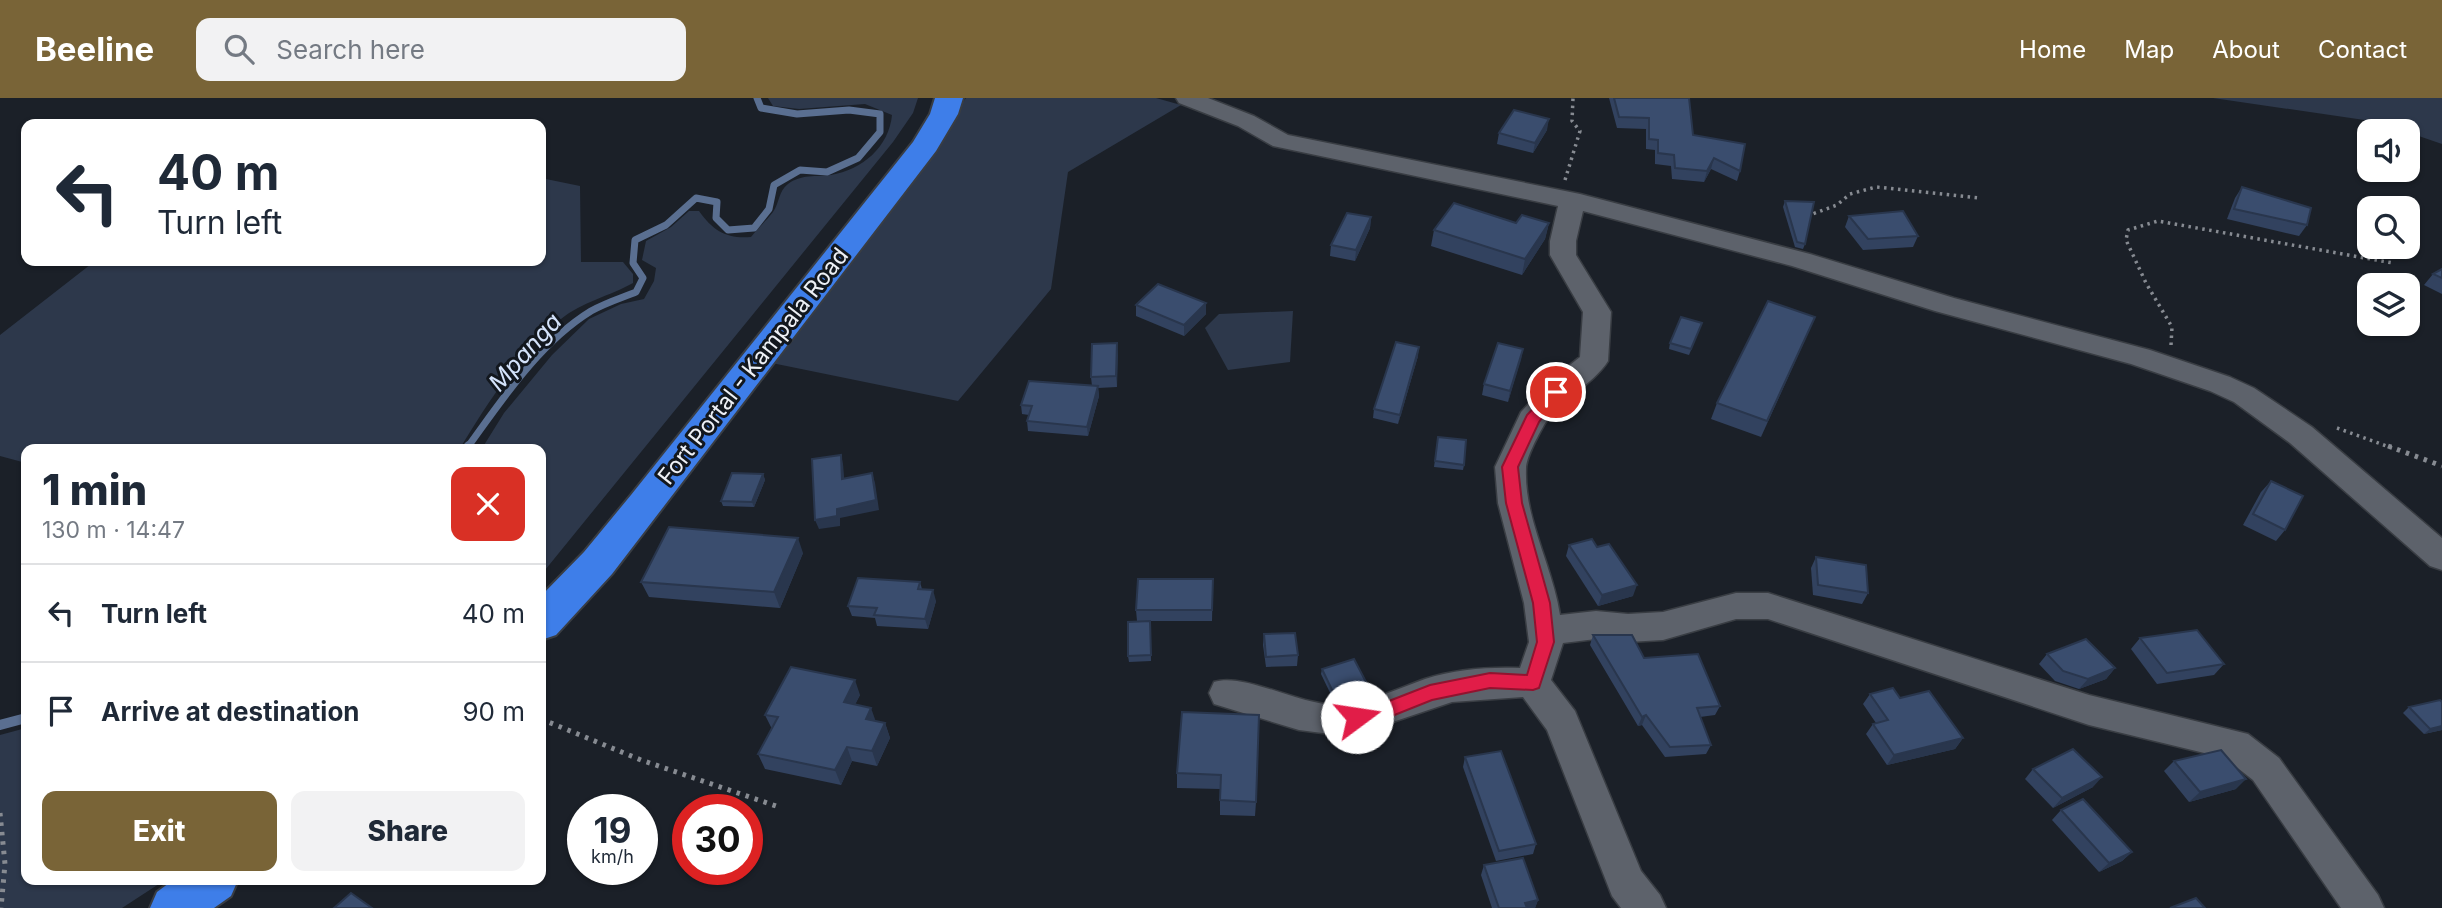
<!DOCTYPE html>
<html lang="en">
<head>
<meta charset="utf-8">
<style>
	:root { --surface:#fff; --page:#f2f2f3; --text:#1f2937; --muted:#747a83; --line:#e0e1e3; --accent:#796437 }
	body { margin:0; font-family:Inter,sans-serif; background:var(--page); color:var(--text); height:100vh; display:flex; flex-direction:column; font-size:26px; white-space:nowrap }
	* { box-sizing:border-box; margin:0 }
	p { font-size:23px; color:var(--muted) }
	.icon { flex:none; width:38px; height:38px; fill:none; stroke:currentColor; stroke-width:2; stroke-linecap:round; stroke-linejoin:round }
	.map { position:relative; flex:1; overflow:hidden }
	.sheet { position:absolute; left:21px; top:346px; width:525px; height:441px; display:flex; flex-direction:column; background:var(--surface); border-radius:14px; box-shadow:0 2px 5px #0004 }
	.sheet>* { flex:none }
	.top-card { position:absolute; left:21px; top:21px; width:525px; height:147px; border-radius:14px; box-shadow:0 2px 5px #0004; background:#fff; color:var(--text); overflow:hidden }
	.fabs { position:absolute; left:2357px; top:21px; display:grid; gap:14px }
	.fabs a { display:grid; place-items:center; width:63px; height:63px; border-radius:14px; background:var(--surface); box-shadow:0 2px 5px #0004; font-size:35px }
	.speed { position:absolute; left:567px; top:696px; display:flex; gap:14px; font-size:35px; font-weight:700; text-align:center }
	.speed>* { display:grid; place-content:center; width:91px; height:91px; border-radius:50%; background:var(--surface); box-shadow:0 2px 5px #0004; line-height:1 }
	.speed small { font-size:18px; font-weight:400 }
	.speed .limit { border:10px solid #d22; background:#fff; color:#111 }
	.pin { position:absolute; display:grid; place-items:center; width:60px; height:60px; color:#fff; margin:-30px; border:4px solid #fff; border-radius:50%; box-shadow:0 2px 7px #0007 }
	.me { position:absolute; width:77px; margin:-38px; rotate:76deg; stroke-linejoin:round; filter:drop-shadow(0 0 5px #0008) }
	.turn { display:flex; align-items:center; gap:24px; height:147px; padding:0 21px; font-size:32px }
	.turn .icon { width:91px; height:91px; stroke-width:2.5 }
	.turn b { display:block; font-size:49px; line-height:60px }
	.round { display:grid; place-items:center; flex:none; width:74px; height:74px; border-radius:14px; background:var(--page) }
	.summary { display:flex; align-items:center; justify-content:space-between; height:119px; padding:0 21px }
	h1 { font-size:42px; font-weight:800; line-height:52px }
	.primary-button { display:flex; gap:14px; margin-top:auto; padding:14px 21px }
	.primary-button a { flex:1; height:80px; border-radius:14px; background:var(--accent); color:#fff; font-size:28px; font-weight:800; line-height:80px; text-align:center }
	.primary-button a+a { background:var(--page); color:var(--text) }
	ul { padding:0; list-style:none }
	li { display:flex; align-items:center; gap:21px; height:98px; padding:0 21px; border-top:2px solid var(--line) }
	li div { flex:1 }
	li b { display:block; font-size:26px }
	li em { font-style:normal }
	header { display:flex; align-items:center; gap:42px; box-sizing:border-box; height:98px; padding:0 35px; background:var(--accent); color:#fff }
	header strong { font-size:33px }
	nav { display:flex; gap:38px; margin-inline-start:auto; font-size:24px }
	.search { width:490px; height:63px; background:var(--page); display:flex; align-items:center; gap:18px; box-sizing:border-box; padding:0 24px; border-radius:14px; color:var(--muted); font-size:26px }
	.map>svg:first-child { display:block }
	.green { fill:#2d384b }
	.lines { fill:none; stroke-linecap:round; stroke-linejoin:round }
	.stream-far1 { stroke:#5a6f91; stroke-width:7 }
	.stream { stroke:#5a6f91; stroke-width:10 }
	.street-casing { stroke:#393d43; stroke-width:3 }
	.highway-casing { stroke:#393d43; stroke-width:4 }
	.path-far1 { stroke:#878b92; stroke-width:3.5; stroke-dasharray:2.5 4.5; stroke-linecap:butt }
	.path { stroke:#878b92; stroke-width:5; stroke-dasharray:3.5 6; stroke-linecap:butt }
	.street { fill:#5d626b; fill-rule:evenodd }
	.highway { fill:#3e7ee9; fill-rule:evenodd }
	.wall { fill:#32425f }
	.shaded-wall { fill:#29364d }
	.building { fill:#3a4d6e; stroke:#29364d; stroke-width:2 }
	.route { fill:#e11d48; stroke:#92132f; stroke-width:2 }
	.labels { text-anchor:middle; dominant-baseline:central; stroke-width:6; stroke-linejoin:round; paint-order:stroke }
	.street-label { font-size:23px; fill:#edf0f6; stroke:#12171e }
	.water-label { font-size:24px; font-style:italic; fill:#d4e3fb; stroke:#12171e }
</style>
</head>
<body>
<header>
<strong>Beeline</strong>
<div class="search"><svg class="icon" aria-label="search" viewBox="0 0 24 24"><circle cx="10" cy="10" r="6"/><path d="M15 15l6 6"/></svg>Search here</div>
<nav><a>Home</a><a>Map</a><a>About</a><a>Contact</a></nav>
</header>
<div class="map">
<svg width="2442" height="810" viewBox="0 0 2442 810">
	<rect width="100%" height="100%" fill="#1b2028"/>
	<!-- green -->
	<g class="green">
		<path d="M768,0H918L913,15L893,44L541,477V352H481L504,315L552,257L589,221L621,206L644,201L654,183L656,170L642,162L646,143L671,129L689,113H699C713,133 727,141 751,139C758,130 767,122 773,114C780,104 778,94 788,86C801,76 816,79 831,77C862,72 889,49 892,17L865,6L799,11L773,8Z"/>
		<polygon points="966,0 1156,0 1181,7 1068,74 1051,191 958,303 762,263 833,180"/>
		<polygon points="2213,0 2442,0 2442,46 2378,24"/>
		<path d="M541,80L580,88L581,164H623L633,176V185C610,198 582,204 561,221C524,248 483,312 459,352H26V365L0,358V237L95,163H541Z"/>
		<polygon points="1293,213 1290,264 1228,272 1205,230 1219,216"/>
		<polygon points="26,630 26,782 165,782 122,810 0,810 0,637"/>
	</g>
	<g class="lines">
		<!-- stream-far1 -->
		<path class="stream-far1" d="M467,350C502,302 539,245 591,213C605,205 621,200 636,194L643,180L633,165L635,142L666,127L696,100L717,104L716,120L728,132L754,130L769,111L774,87L800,72L827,74L858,60L880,34V16L849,12L797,16L761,10L757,0"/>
		<!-- stream -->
		<g class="stream">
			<polyline points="466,352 469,348"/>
			<polyline points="0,627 26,620"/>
		</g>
		<defs>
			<path id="street" d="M1176,0H1208L1254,18L1288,37L1580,96L1810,156L1954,200L2150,252L2230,279L2254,290L2312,329L2442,440V472L2430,468L2290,345L2234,304L2210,293L2131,266L1935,213L1792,168L1583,113L1576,143V157L1611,214L1608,263C1593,287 1560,301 1544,327C1538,338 1526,359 1526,371C1524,421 1553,469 1560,517L1596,513L1628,516L1663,514L1736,495H1768L2089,597L2248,636L2279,660L2378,797L2384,810H2341L2253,682L2225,660L2089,627L1768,521H1736L1663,542L1628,544L1596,541L1563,545L1551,582L1575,613L1641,773L1660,797L1666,810H1621L1612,798L1547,632L1523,599L1452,604L1372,631L1338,637L1299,632L1214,606L1209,595L1214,584C1244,574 1301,608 1338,607C1369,605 1397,591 1425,581C1456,571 1488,569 1520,570L1529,544L1524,505L1498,405L1495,369L1521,314L1551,282L1580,259L1583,214L1550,157V143L1558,108L1273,48L1238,28L1179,5Z"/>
			<g id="highway">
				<polygon points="935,0 963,0 958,16 936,53 612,476 556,537 541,542 541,498 584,454 631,397 913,44 930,16"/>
				<polygon points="173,782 238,782 231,798 214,810 150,810 157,794"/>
			</g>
		</defs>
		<!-- street casing -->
		<use href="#street" class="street-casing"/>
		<!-- highway casing -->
		<use href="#highway" class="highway-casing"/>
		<!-- path-far1 -->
		<g class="path-far1">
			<polyline points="1565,82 1580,33 1572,23 1573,0"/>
			<polyline points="1807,118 1837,107 1850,96 1876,89 1980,100"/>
			<polyline points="2171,247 2172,229 2146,185 2126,142 2128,132 2158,123 2393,165"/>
			<polyline points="2337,330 2392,350"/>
		</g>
		<!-- path -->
		<g class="path">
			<polyline points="2388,348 2442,368"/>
			<polyline points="541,621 641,662 779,709"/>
			<polyline points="0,715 5,766 1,810"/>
		</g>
		<!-- street -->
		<use href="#street" class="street"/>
		<!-- highway -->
		<use href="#highway" class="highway"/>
	</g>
	<!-- wall -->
	<g class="wall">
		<polygon points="1609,0 1689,0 1693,37 1740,73 1737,83 1711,71 1704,84 1672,81 1671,68 1655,66 1655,52 1646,51 1646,31 1617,30"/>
		<polygon points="1547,32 1533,55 1497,46 1499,35"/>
		<polygon points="2242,89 2307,127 2299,138 2227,121 2235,100"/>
		<polygon points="1785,103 1805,146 1803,151 1795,149 1783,109"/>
		<polygon points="1849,118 1918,138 1913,149 1863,152 1845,129"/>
		<polygon points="1371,119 1370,130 1355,163 1330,158 1331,147"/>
		<polygon points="1516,125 1549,125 1545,141 1522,177 1431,148 1434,132"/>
		<polygon points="2442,171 2442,196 2424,187 2433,176"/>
		<polygon points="1136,207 1206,216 1184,238 1136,218"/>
		<polygon points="1702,225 1689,257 1669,251 1670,245"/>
		<polygon points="1808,235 1761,339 1711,321 1717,305"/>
		<polygon points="1117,245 1117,289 1098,290 1099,298 1088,338 1028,333 1027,323 1029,317 1022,316 1021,307 1092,288 1091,279"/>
		<polygon points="1523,251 1508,304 1482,297 1484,286"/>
		<polygon points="1418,258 1398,326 1373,320 1374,311"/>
		<polygon points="1438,339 1464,367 1463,372 1434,369"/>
		<polygon points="763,376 765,382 754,409 723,408 721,403"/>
		<polygon points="2271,383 2285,432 2276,443 2243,427 2261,394"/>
		<polygon points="1569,447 1597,449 1633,498 1598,508 1566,458"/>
		<polygon points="803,455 780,510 649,499 641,484"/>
		<polygon points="1816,459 1868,495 1862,506 1813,497 1811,470"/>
		<polygon points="1213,481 1212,523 1150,523 1151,563 1129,564 1128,558 1148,523 1137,523 1136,512"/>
		<polygon points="920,484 922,491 936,503 928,531 877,528 875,520 852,518 848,508"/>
		<polygon points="1264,536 1298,557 1297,568 1266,569 1263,547"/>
		<polygon points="1593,537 1644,560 1720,608 1715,617 1700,619 1711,647 1706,656 1665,659 1642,627 1638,628 1590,547"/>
		<polygon points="2140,540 2224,566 2214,577 2157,586 2131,551"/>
		<polygon points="2047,556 2115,570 2106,581 2079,591 2055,583 2039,566"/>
		<polygon points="1322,571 1366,591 1333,601 1321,576"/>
		<polygon points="1870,596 1900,600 1963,640 1955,651 1887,667 1866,636 1873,626 1876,625 1863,606"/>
		<polygon points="860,597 855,606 875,623 885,625 890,640 877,668 852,663 841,687 765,671 758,656 772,631 765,617"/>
		<polygon points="2442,604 2442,632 2424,636 2403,615 2409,609"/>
		<polygon points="1182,614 1256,704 1255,718 1220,717 1220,691 1177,690 1177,675"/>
		<polygon points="1465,659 1536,746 1533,756 1496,763 1463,669"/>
		<polygon points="2174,663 2236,691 2189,704 2164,673"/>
		<polygon points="2033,671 2093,689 2053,710 2025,681"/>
		<polygon points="2061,712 2132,754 2122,763 2099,774 2052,722"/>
		<polygon points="1484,767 1538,802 1535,810 1492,810 1481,777"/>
	</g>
	<!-- shaded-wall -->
	<g class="shaded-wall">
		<polygon points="1549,21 1547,32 1533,55 1535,45"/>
		<polygon points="1714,60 1711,71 1704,84 1707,73"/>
		<polygon points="1371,119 1370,130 1355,163 1356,152"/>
		<polygon points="1549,125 1545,141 1522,177 1525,161"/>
		<polygon points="1206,205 1206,216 1184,238 1184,227"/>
		<polygon points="1117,245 1118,257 1117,289 1116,278"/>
		<polygon points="1419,249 1418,258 1398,326 1400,317"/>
		<polygon points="1523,251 1521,262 1508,304 1510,293"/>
		<polygon points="1098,288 1099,298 1088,338 1087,329"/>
		<polygon points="841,357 843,366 845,391 842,381"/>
		<polygon points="872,375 875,385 879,412 840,420 840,428 819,431 815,422 837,411"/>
		<polygon points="763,376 765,382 754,409 752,404"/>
		<polygon points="798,440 803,455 780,510 774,494"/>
		<polygon points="1637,487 1633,498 1598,508 1602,497"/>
		<polygon points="933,492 936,503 928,531 925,521"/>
		<polygon points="2115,570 2106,581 2079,591 2088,581"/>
		<polygon points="855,582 860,597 849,619 844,604"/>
		<polygon points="1367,586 1366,591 1333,601 1334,596"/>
		<polygon points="871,610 876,624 866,621"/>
		<polygon points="1646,617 1642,627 1638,628 1642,619"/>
		<polygon points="885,625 890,640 877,668 872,653"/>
		<polygon points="2442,628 2442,632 2424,636 2430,631"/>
		<polygon points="1963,640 1955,651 1887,667 1894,657"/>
		<polygon points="847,649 852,663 841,687 835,672"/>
		<polygon points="2102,679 2093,689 2053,710 2062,700"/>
		<polygon points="2246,681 2236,691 2189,704 2200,694"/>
		<polygon points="2132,754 2122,763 2099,774 2109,765"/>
		<polygon points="1538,802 1535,810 1523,810 1525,805"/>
	</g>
	<!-- building -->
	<g class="building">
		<polygon points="1614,0 1689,0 1693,37 1745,46 1740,73 1714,60 1707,73 1675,70 1674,57 1658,55 1658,42 1649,41 1649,20 1619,19"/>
		<polygon points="1514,12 1549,21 1535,45 1499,35"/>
		<polygon points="2242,89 2311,110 2307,127 2234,111"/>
		<polygon points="1785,103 1814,104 1805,146 1797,144"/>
		<polygon points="1454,105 1516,125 1522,117 1549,125 1525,161 1434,132"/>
		<polygon points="1903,113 1918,138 1868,141 1849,118"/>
		<polygon points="1347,115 1371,119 1356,152 1331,147"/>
		<polygon points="2442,171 2442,180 2433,176"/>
		<polygon points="1158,186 1206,205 1184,227 1136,207"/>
		<polygon points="1768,203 1815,219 1767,323 1717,305"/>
		<polygon points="1681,219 1702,225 1691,251 1670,245"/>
		<polygon points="1396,244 1419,249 1400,317 1374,311"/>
		<polygon points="1117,245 1116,278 1091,279 1092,246"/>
		<polygon points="1498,245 1523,251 1510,293 1484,286"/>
		<polygon points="1029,283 1098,288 1087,329 1027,323 1032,308 1021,307"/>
		<polygon points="1438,339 1466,342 1464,367 1435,363"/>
		<polygon points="841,357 842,381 872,375 876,402 837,411 837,418 815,422 812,361"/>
		<polygon points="732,375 763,376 752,404 721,403"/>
		<polygon points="2271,383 2303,398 2285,432 2253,416"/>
		<polygon points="669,429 798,440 774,494 641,484"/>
		<polygon points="1592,441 1597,449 1609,446 1637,487 1602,497 1569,447"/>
		<polygon points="1816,459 1866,467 1868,495 1818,487"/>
		<polygon points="858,480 920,484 918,491 933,492 925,521 874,517 877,510 848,508"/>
		<polygon points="1138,481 1213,481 1212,512 1136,512"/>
		<polygon points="1150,523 1151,557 1128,558 1128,524"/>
		<polygon points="2197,532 2224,566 2167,575 2140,540"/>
		<polygon points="1295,535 1298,557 1266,559 1264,536"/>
		<polygon points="1593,537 1632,537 1644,560 1698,556 1720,608 1697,610 1711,647 1670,649 1646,617 1642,619"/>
		<polygon points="2086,541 2115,570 2088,581 2063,573 2047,556"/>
		<polygon points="1354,561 1367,586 1334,596 1322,571"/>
		<polygon points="791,569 855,582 844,604 871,610 866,621 885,625 872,653 847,649 835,672 758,656 778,619 765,617"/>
		<polygon points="1893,590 1900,600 1929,593 1963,640 1894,657 1873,626 1888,622 1870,596"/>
		<polygon points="2440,602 2442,604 2442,628 2430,631 2409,609"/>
		<polygon points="1182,614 1259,617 1256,704 1220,702 1221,677 1177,675"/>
		<polygon points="2073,651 2102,679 2062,700 2033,671"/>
		<polygon points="2221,652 2246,681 2200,694 2174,663"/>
		<polygon points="1501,653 1536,746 1499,753 1465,659"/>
		<polygon points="2083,701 2132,754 2109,765 2061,712"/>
		<polygon points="1523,760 1538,802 1525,805 1527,810 1499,810 1484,767"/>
		<polygon points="351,795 372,810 334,810"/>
		<polygon points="2196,800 2205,810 2170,810"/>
	</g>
	<!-- route -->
	<polygon class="route" points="1556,289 1563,294 1539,324 1518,369 1522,405 1550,505 1554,544 1539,590 1533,592 1490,590 1432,602 1392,618 1357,627 1351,625 1348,619 1351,614 1389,603 1430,587 1490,575 1527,577 1537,544 1533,505 1506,405 1502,369 1527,317 1551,291"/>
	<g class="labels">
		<!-- street labels -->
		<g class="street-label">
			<text transform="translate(753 268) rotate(-52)">Fort Portal - Kampala Road</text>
		</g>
		<!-- water labels -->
		<g class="water-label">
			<text transform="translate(525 254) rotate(-48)">Mpanga</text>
		</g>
	</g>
</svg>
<div class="fabs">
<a><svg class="icon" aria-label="sound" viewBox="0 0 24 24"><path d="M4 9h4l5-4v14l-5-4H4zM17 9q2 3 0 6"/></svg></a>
<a><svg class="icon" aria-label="search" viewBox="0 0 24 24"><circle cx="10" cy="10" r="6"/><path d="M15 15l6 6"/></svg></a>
<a><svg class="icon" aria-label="layers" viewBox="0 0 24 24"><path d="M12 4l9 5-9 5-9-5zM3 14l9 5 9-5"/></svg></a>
</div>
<div class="speed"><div>19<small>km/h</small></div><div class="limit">30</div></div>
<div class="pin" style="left:1556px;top:294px;background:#d93025"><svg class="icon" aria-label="arrive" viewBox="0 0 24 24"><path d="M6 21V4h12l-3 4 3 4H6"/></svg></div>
<svg class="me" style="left:1357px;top:619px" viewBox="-20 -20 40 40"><circle r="19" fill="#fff"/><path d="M0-13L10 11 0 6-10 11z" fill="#e11d48"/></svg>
<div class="top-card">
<div class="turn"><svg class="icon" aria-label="left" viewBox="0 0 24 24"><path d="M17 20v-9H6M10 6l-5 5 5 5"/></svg><div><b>40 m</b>Turn left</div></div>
</div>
<section class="sheet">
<div class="summary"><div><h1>1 min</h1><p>130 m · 14:47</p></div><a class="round" style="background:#d93025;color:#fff"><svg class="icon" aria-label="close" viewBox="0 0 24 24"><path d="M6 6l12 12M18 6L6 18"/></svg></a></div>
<ul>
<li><svg class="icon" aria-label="left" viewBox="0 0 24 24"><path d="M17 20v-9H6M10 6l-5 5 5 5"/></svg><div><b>Turn left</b></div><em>40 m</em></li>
<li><svg class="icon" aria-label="arrive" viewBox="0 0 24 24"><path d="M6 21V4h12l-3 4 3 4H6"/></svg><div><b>Arrive at destination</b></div><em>90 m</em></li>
</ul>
<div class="primary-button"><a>Exit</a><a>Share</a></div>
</section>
</div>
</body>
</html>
